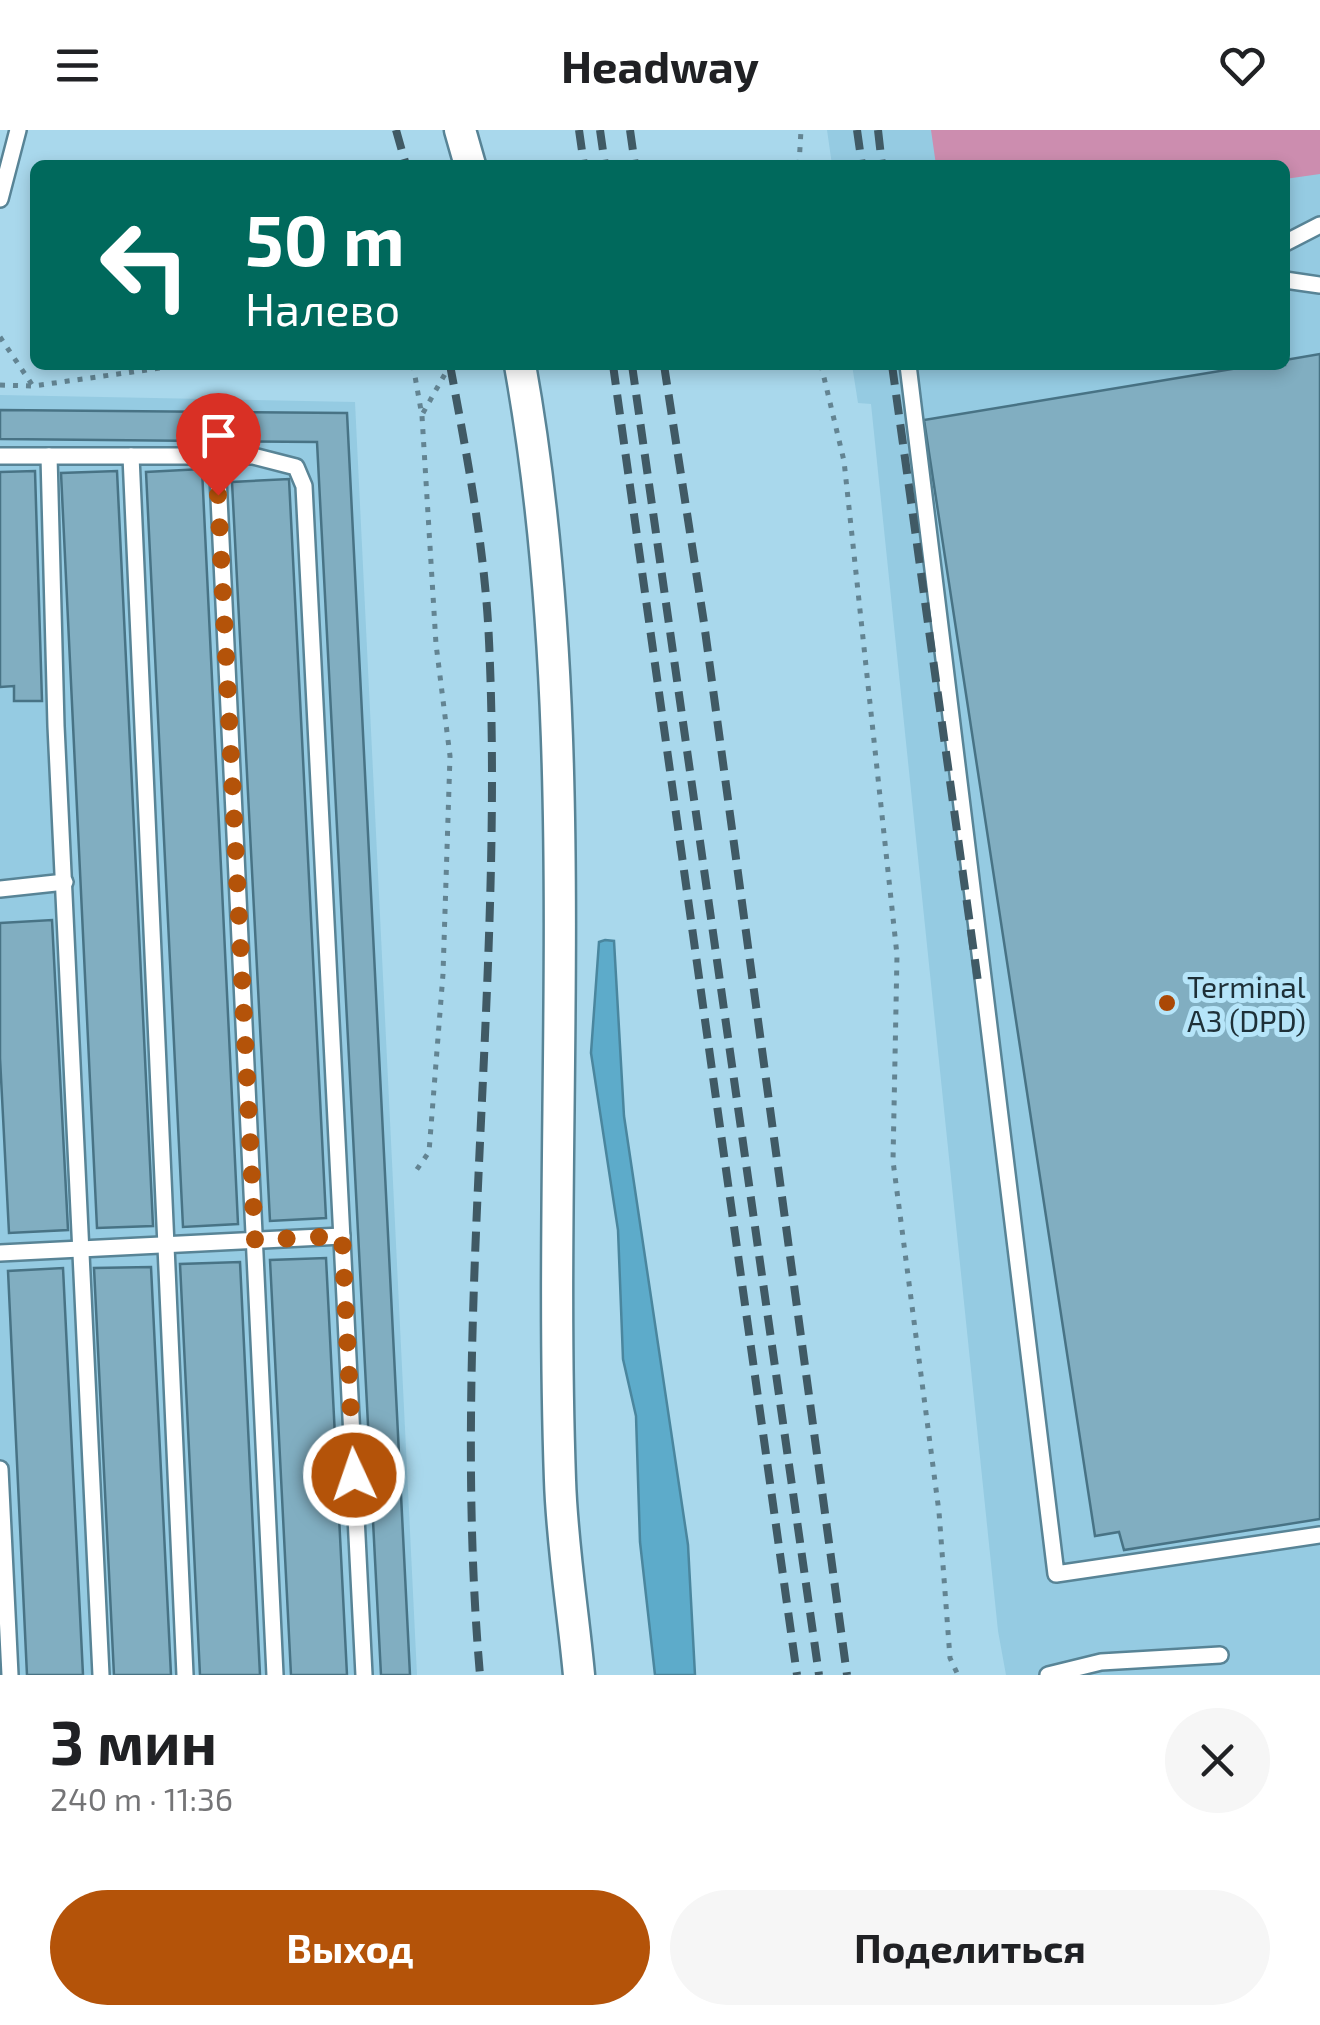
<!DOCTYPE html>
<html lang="ru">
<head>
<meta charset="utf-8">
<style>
	:root { --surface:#fff; --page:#f6f6f6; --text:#202124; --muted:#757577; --accent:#b45309 }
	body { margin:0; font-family:"Exo 2",sans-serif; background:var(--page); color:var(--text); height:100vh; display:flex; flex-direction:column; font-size:38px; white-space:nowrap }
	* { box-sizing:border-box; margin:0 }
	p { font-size:32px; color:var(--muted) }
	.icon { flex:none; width:55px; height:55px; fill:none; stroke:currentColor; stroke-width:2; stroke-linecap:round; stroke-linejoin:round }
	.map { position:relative; height:1545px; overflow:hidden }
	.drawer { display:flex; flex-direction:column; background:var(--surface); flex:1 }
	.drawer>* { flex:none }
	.banner { position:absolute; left:30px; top:30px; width:1260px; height:210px; border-radius:15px; box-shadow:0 5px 15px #0003; background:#00695c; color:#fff; overflow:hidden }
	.pin { position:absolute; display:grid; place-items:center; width:85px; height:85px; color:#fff; margin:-102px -42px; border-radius:50% 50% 50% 0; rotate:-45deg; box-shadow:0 0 10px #0007 }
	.pin .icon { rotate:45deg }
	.me { position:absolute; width:110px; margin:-55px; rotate:357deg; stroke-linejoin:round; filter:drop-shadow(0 0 8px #0008) }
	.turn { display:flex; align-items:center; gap:35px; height:210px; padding:0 50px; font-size:45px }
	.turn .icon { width:130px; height:130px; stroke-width:2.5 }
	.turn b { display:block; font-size:70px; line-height:85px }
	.round { display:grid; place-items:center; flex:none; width:105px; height:105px; border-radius:52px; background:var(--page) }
	.summary { display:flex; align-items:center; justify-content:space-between; height:170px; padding:0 50px }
	h1 { font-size:60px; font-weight:700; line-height:75px }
	.action { display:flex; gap:20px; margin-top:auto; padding:20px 50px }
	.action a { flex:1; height:115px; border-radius:60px; background:var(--accent); color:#fff; font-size:40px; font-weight:700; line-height:115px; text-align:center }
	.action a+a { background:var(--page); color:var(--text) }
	header { display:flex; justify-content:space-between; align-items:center; height:130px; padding:0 50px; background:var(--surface); font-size:45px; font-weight:700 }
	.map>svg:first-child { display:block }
	.built { fill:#95cbe2 }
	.green { fill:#cc8daf }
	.water { fill:#5dabca; stroke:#4a869e; stroke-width:2.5 }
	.building { fill:#81aec1; stroke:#487385; stroke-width:2.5 }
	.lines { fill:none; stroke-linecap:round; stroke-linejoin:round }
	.lane-casing { stroke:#588496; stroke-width:20 }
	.street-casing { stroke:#588496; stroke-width:35 }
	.path { stroke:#638492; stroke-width:5; stroke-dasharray:5 8; stroke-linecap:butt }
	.lane { stroke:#fff; stroke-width:15 }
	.street { stroke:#fff; stroke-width:30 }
	.rail { stroke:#405a65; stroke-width:8; stroke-dasharray:20 10; stroke-linecap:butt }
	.route { stroke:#b45309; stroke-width:18; stroke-dasharray:0 32.4 }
	.poi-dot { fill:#aa4805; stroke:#b6e5f9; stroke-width:4 }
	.labels { text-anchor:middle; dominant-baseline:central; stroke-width:10; stroke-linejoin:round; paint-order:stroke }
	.poi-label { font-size:30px; fill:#1e3038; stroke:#b6e5f9; text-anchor:start }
</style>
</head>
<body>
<header><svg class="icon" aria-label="menu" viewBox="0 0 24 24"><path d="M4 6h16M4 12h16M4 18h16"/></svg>Headway<svg class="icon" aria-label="heart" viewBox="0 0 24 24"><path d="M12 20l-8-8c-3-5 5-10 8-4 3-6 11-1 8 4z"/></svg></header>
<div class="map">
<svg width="1320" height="1545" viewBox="0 0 1320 1545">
	<rect width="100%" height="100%" fill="#a9d8ec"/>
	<!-- built -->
	<g class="built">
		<polygon points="827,0 1320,0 1320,1545 1006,1545 998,1501 871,274 858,273 852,235 1285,235 1285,35 832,35"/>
		<polygon points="0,265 355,272 417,1545 0,1545"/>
	</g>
	<!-- green -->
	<polygon class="green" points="931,0 1320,0 1320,44 1285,49 1285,35 936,35"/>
	<!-- water -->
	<polygon class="water" points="605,810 614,811 624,986 688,1415 695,1545 655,1545 640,1412 636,1286 623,1229 618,1100 591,923 599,812"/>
	<!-- building -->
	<g class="building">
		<polygon points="1320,224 1320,1389 1124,1420 1119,1402 1095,1406 924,290 1256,235 1285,235 1285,230"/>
		<polygon points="0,280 347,283 410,1545 381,1545 317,312 0,309"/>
		<polygon points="202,339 238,1094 183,1097 146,342"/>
		<polygon points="35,341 42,571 14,571 14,556 0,557 0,342"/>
		<polygon points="117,341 153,1096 97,1098 61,343"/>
		<polygon points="289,349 326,1088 270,1091 232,352"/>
		<polygon points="52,790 68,1100 9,1103 0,928 0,793"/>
		<polygon points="326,1128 347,1545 291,1545 270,1130"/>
		<polygon points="240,1132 260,1545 200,1545 180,1134"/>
		<polygon points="151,1137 171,1545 114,1545 94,1138"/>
		<polygon points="63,1138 83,1545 27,1545 8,1141"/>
	</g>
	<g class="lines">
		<defs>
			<g id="lane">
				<polyline points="0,69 18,0"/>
				<polyline points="1285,113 1320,95"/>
				<polyline points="1285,150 1320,155"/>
				<polyline points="908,235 1056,1444 1320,1405"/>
				<polyline points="0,326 253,326 296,337 304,356 364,1545"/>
				<polyline points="49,326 56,596 101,1545"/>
				<polyline points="131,326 185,1545"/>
				<polyline points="217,326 275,1545"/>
				<polyline points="0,759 65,752"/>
				<polyline points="0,1123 342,1106"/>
				<polyline points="0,1339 10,1545"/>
				<polyline points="1048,1545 1101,1532 1220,1525"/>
			</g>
			<g id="street">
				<polyline points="460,0 470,35"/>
				<path d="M520,235C586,602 547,979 560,1350C562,1415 573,1480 579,1545"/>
			</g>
		</defs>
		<!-- lane casing -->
		<use href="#lane" class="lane-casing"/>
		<!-- street casing -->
		<use href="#street" class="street-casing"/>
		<!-- path -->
		<g class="path">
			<polyline points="799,35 801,0"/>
			<polyline points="0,207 33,256"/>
			<polyline points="413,235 422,286 436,514 450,626 443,844 429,1022 413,1045"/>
			<polyline points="821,235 844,331 897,825 893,1031 939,1382 950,1528 958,1545"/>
			<polyline points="0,255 33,256 182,235"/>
			<polyline points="423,283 450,235"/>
		</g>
		<!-- lane -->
		<use href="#lane" class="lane"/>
		<!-- street -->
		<use href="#street" class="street"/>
		<!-- rail -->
		<g class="rail">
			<polyline points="396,0 406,35"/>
			<polyline points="579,0 584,35"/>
			<polyline points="600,0 605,35"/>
			<polyline points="630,0 635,35"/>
			<polyline points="857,0 862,35"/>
			<polyline points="878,0 882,35"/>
			<path d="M450,235C467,326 485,419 489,511C505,856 450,1201 480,1545"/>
			<polyline points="613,235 797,1545"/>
			<polyline points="632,235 819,1545"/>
			<polyline points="664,235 704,493 847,1545"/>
			<polyline points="892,235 979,859"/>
		</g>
	</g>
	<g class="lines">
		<!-- route -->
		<polyline class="route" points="218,365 255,1110 342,1106 354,1345"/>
	</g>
	<!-- markers -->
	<circle class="poi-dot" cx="1167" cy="873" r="10"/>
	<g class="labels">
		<!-- poi labels -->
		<g class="poi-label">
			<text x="1187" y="856">Terminal<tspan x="1187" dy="34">A3 (DPD)</tspan></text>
		</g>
	</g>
</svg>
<div class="pin" style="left:218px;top:365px;background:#d93025"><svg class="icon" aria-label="arrive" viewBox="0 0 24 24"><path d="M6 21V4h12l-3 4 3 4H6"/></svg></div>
<svg class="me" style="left:354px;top:1345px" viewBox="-20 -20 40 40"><circle r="17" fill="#b45309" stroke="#fff" stroke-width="3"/><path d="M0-11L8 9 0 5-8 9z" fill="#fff"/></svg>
<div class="banner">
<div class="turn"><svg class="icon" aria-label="left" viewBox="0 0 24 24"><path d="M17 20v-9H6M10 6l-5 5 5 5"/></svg><div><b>50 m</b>Налево</div></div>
</div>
</div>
<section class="drawer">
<div class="summary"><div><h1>3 мин</h1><p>240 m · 11:36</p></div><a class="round"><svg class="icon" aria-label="close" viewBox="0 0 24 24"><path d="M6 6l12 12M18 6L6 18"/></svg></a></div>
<div class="action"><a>Выход</a><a>Поделиться</a></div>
</section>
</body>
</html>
